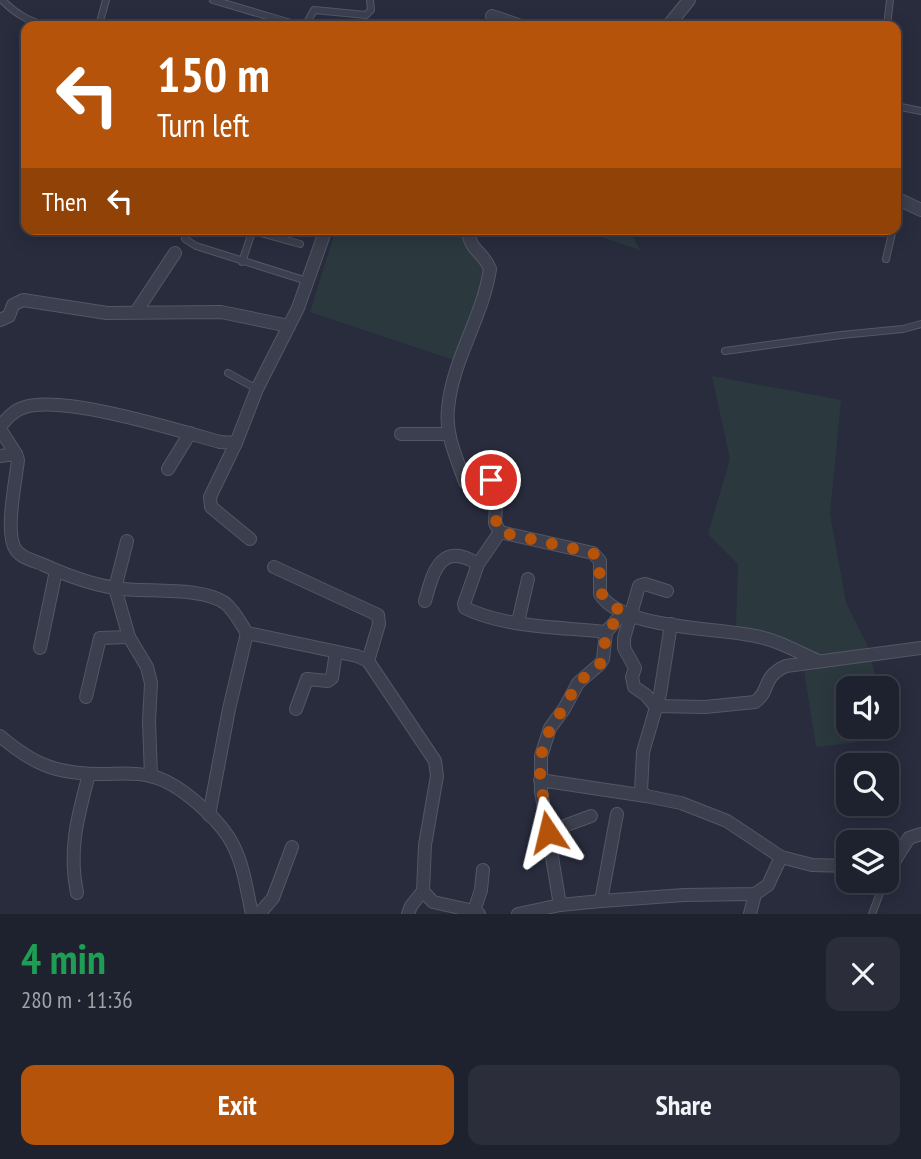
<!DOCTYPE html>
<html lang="en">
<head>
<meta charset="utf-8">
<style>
	:root { --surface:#1e212e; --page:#2b2e3a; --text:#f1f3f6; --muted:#a1a3aa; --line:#3c3e4a; --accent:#b45309 }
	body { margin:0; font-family:"PT Sans Narrow",sans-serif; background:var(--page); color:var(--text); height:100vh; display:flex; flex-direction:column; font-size:26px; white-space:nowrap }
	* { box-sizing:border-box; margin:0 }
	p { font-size:23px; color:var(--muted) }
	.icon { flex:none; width:38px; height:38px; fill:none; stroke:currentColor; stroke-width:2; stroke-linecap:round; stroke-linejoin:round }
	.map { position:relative; height:914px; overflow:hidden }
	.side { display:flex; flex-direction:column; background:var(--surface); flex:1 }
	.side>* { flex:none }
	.guide { position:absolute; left:21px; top:21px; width:880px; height:214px; border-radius:14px; box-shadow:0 4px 18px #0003,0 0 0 2px var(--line); background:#b45309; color:#fff; overflow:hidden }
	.controls { position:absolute; left:836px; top:676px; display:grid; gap:14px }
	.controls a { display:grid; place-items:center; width:63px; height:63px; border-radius:14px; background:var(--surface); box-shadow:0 4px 18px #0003,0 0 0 2px var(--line); font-size:35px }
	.pin { position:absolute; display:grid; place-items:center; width:60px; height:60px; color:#fff; margin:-30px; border:4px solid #fff; border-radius:50%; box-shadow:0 2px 7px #0007 }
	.me { position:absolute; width:77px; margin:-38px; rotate:350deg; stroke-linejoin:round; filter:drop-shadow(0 0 5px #0008) }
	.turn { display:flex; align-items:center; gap:24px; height:147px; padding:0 21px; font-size:32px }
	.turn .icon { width:91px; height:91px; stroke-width:2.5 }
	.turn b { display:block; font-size:49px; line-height:60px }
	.then { display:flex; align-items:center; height:66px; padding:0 21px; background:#0003; gap:14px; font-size:26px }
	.round { display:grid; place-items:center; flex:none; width:74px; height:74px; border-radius:14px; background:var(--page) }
	.headline { display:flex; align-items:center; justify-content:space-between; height:119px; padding:0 21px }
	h1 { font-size:42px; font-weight:700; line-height:52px; color:#1e9e55 }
	.primary-button { display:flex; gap:14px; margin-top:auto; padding:14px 21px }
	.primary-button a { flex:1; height:80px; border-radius:14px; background:var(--accent); color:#fff; font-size:28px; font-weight:700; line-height:80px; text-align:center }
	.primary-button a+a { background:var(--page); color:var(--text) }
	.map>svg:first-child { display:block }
	.green { fill:#2b393f }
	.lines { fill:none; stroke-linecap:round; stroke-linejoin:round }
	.service-casing { stroke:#545765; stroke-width:8 }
	.minor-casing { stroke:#545765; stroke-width:14 }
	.service { stroke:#3c3f4d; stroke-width:6 }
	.minor { stroke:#3c3f4d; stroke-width:12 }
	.route { stroke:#b45309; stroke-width:12; stroke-dasharray:0 21.6 }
</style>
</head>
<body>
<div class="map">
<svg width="921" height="914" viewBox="0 0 921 914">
	<rect width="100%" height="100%" fill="#282c3d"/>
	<!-- green -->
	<g class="green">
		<polygon points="336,229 470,229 487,270 466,364 310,312"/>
		<polygon points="577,229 629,229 640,250"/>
		<polygon points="712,376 841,400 830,514 846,603 867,645 879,688 849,688 849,726 887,726 887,719 892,738 816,747 801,651 736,627 738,564 708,534 730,459"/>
	</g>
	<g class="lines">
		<defs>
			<g id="service">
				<path d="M2,0C16,14 28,21 48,26"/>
				<polyline points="213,0 301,26"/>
				<polyline points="101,18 106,0"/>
				<polyline points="305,26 314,10 366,15 371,10 370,0"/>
				<polyline points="887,26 890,0"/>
				<polyline points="896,106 921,111"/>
				<polyline points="186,229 185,239 196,246 307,281"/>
				<polyline points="247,229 300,244"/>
				<polyline points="886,259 893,229"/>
				<polyline points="242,262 253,229"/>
				<polyline points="725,351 841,335 903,329 921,324"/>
				<polyline points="228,373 257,389"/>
				<polyline points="872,914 880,893"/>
			</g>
			<g id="minor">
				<polyline points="492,16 521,26"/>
				<polyline points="668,26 689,0"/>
				<polyline points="896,198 921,210"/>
				<path d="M468,229C469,251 484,252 490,269C483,317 452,360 448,409C445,434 457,459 465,482L491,480L497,486L495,523L500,532L593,553L600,561V594C622,630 717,627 755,636C777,640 796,651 816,660"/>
				<polyline points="136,312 175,253"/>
				<polyline points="0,320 9,316 13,305 23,300 107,313 221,312 289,326"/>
				<path d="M0,427C7,418 14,410 25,407C65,395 177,430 220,442L236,443"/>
				<path d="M0,429L16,454L18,460C16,480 4,534 16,550C21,558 35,561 44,565C66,575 90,584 115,588C143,593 202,586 225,603C234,610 241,624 247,633L357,656L368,661L435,761L437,776L425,845L423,891L433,902L474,911L479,914"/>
				<polyline points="401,434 449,434"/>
				<polyline points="0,456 16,454"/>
				<polyline points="168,469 190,433"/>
				<path d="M500,532L478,564L464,604L465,608C506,628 561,627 606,632"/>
				<polyline points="250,539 211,507 210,497 236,443 257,389 298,308 326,229"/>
				<polyline points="127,541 115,588 129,637 147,667 151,683 149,721 151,776"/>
				<polyline points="274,567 378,615 379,624 368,661"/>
				<path d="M667,591L645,584L639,586L624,638V648L635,668L632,677L634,687L646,695L655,706L705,707L755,702C771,691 761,677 786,666L921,648"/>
				<path d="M425,601C433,573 440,540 478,564"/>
				<polyline points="518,622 528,579"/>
				<polyline points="671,624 660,694 643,752 641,791 646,796 681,803 727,821 781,857 812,865 849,866"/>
				<polyline points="40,648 56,571"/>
				<polyline points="86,697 100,638 129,637"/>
				<polyline points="296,709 307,679 328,681 332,678 336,652"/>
				<path d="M0,736C34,765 57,774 102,774C117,774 135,772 150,776C178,781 222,821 234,847C244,867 247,892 252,914"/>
				<polyline points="540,780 646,796"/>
				<polyline points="209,815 229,709 247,633"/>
				<polyline points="548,832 591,816"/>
				<polyline points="887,863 895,860 909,838 921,834"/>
				<path d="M77,893C68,849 78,816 89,774"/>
				<polyline points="601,901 617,814"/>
				<polyline points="560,905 541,791 541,756 550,728 564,709 578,683 600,664 603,659 606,632 623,613"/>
				<polyline points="474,911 481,890 483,870"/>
				<polyline points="259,914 273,898 292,847"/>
				<polyline points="408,914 411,906 423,891"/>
				<polyline points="518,914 560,905 601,901 684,895 755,894 768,885 781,857"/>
				<polyline points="750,914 755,894"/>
			</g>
		</defs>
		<!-- service casing -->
		<use href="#service" class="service-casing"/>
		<!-- minor casing -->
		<use href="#minor" class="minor-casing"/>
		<!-- service -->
		<use href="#service" class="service"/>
		<!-- minor -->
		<use href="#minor" class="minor"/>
	</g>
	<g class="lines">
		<!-- route -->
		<path class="route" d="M491,480L498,491C498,506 492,518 500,532L593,553L600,561C599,594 596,593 623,613L606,632L603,659L600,664L578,683L546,737L541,756L540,776L548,832"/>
	</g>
</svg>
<div class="controls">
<a><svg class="icon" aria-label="sound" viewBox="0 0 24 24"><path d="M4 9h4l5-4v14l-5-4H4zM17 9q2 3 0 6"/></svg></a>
<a><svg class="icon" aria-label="search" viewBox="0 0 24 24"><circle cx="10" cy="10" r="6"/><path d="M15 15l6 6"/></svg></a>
<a><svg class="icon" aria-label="layers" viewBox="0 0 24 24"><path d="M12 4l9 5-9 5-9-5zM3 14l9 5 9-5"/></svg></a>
</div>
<div class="pin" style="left:491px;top:480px;background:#d93025"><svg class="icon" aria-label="arrive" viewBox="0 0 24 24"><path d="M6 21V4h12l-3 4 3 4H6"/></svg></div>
<svg class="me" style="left:548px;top:832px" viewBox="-20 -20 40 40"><path d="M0-17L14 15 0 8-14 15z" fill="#b45309" stroke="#fff" stroke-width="4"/></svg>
<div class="guide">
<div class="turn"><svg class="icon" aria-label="left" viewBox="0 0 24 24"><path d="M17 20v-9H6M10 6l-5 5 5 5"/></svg><div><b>150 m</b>Turn left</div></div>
<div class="then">Then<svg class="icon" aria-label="left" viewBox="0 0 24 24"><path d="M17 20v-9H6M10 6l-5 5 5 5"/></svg></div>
</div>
</div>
<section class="side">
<div class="headline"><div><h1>4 min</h1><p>280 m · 11:36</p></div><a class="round"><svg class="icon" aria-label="close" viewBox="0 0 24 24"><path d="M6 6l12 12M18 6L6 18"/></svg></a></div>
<div class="primary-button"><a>Exit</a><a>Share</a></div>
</section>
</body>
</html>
